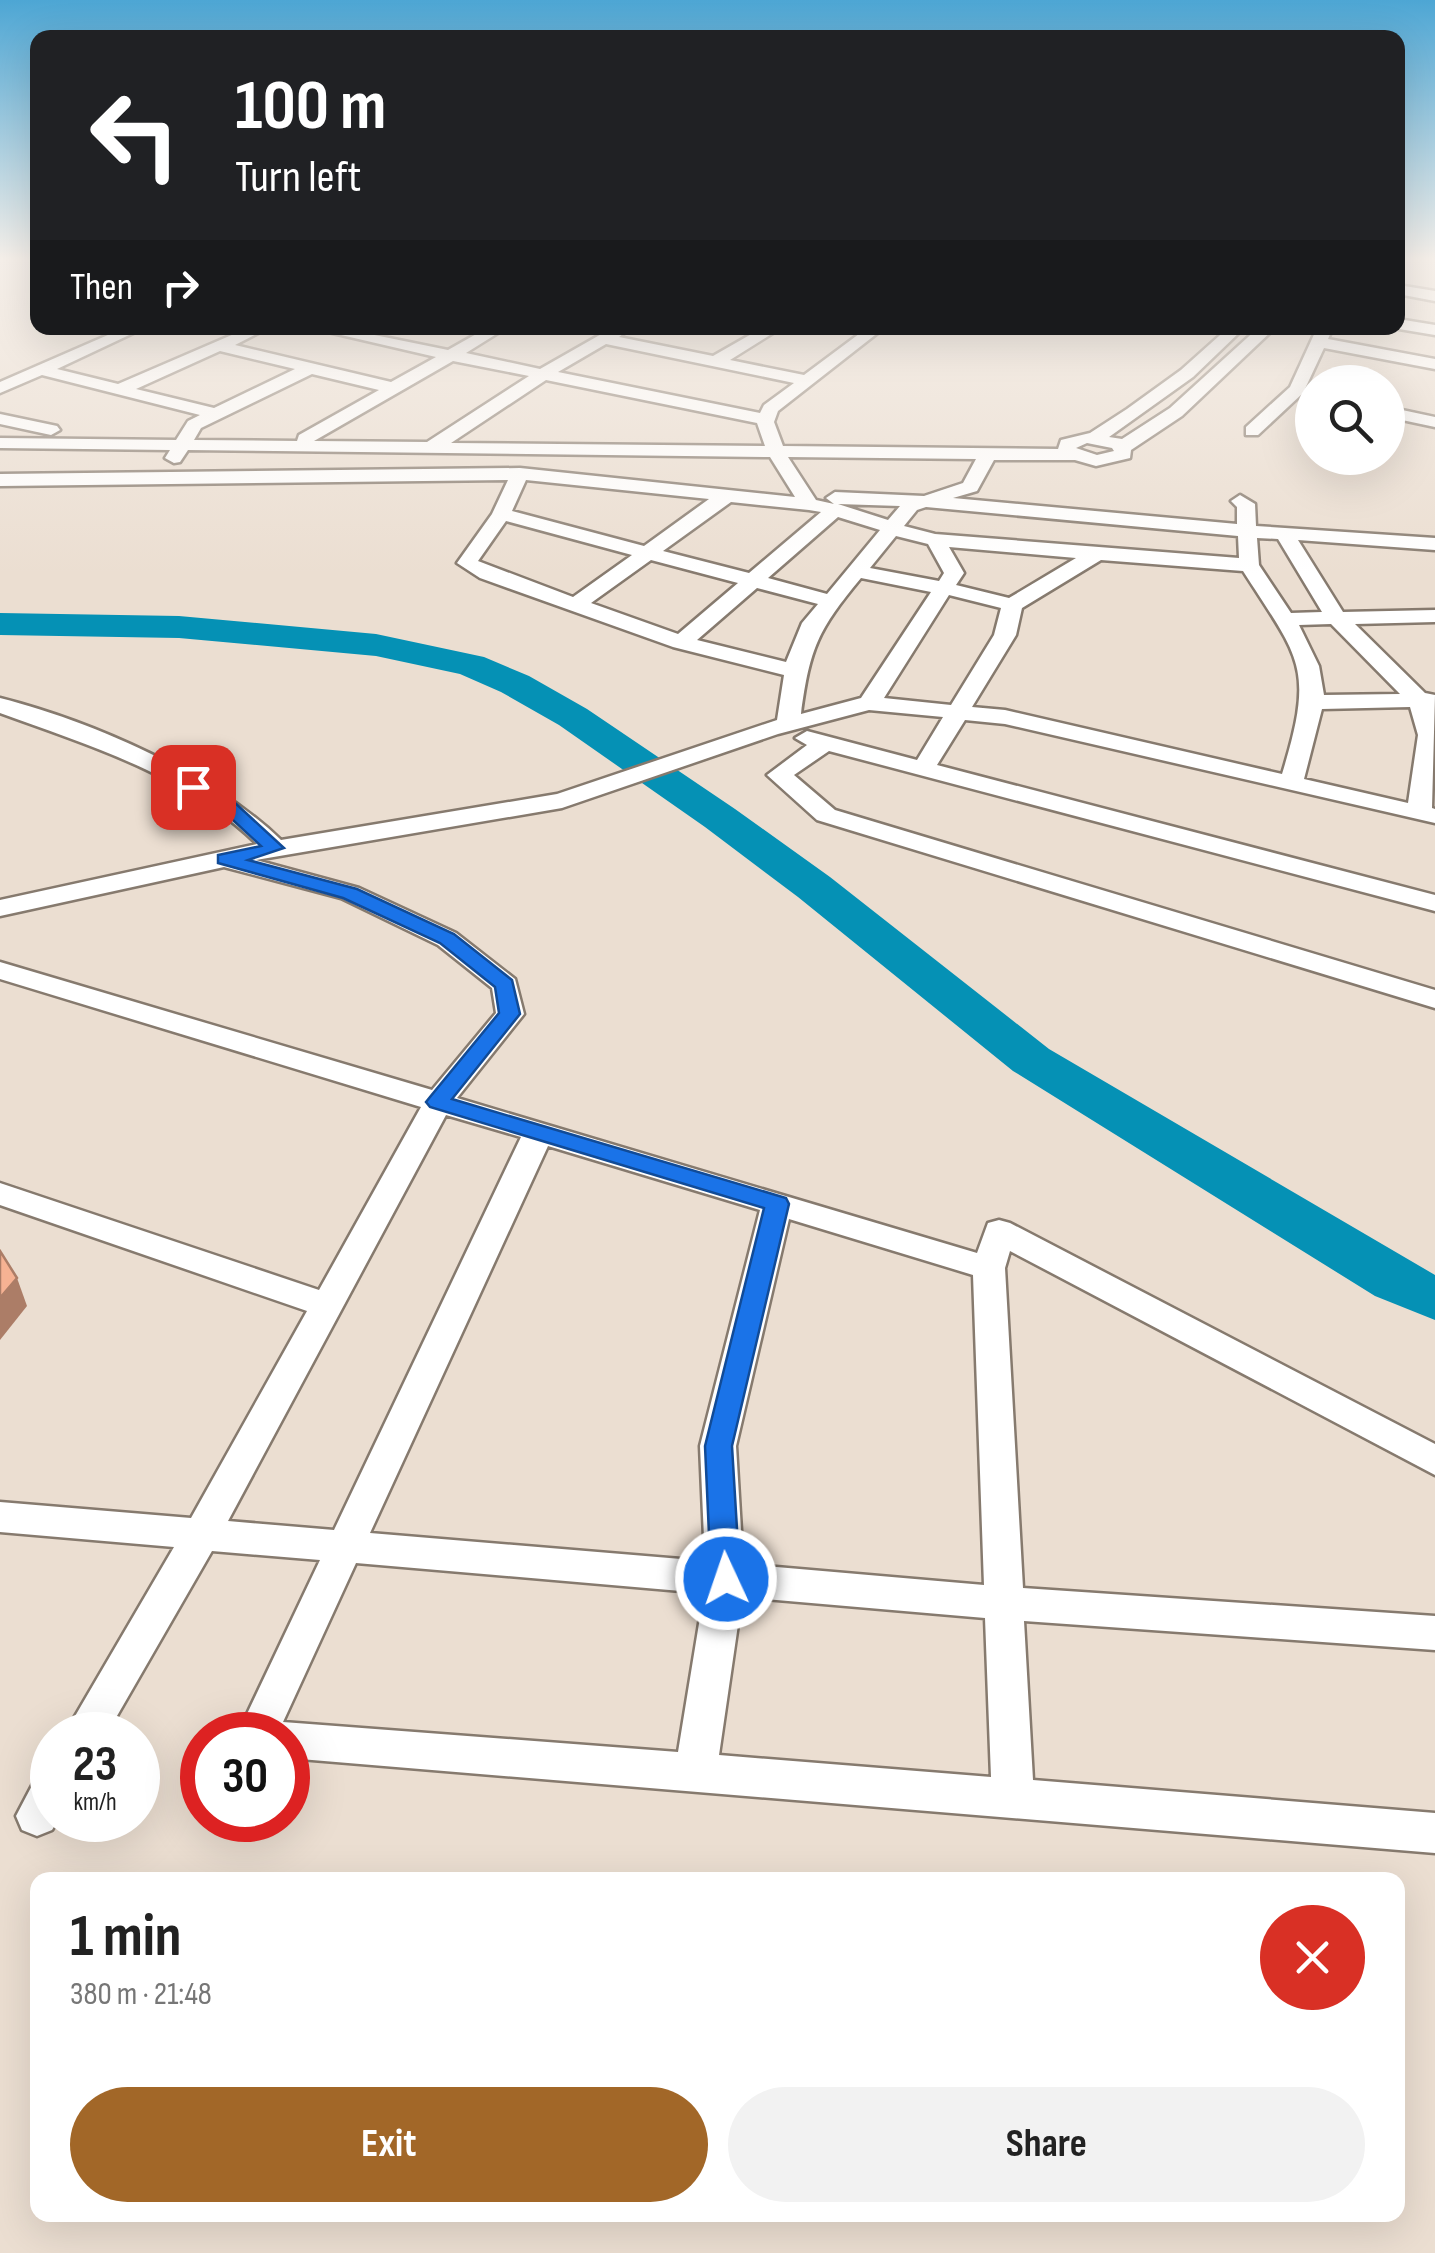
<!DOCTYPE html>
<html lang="en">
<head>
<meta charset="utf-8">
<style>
	:root { --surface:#fff; --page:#f2f2f2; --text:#222; --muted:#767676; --accent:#a26728 }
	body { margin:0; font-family:"Sofia Sans Condensed",sans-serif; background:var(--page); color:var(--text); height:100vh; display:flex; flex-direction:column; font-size:38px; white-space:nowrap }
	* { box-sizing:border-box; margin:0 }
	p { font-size:32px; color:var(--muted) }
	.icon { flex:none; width:55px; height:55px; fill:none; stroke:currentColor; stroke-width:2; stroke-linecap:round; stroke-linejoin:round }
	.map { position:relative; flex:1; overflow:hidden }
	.panel { position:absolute; left:30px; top:1872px; width:1375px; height:350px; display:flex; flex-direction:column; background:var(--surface); border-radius:20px; box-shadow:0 10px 40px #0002 }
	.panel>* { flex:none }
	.hud { position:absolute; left:30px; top:30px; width:1375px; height:305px; border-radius:20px; box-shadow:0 10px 40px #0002; background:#202124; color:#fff; overflow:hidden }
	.buttons { position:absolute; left:1295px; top:365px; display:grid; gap:20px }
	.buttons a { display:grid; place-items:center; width:110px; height:110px; border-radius:50%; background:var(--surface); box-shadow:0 10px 40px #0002; font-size:50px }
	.speed { position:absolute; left:30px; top:1712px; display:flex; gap:20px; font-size:50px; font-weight:700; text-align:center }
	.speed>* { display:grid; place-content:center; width:130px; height:130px; border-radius:50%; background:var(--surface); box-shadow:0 10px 40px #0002; line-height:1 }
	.speed small { font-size:25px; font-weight:400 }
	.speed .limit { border:15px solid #d22; background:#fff; color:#111 }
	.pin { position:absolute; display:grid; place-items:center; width:85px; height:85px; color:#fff; margin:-42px; border-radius:20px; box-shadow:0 5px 15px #0006 }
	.me { position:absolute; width:110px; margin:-55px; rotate:357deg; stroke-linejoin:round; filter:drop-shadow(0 0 8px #0008) }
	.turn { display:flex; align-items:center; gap:35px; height:210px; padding:0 40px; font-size:45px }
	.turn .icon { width:130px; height:130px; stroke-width:2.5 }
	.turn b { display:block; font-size:70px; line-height:85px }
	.then { display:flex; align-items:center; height:95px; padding:0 40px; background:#0003; gap:20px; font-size:38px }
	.round { display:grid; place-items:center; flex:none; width:105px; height:105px; border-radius:52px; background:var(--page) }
	.head { display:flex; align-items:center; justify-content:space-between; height:170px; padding:0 40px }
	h1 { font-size:60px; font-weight:700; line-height:75px }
	.primary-button { display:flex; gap:20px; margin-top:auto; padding:20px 40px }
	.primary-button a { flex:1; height:115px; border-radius:60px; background:var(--accent); color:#fff; font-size:40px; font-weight:700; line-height:115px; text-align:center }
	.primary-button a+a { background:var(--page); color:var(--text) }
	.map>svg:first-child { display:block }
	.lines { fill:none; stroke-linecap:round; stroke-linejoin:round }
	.river { fill:#0591b5; fill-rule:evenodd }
	.minor-casing { stroke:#867a6e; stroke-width:5 }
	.minor { fill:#fff; fill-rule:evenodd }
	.shaded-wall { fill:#ac7d67 }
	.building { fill:#f6b293; stroke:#ac7d67; stroke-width:2.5 }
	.route { fill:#1a73e8; stroke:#114b97; stroke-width:2.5 }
</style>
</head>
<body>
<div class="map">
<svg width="1435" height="2253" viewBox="0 0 1435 2253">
	<rect width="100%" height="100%" fill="#ebded1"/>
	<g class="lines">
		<!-- river -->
		<polygon class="river" points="0,613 179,616 376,634 484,657 529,676 587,709 735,809 830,877 1049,1049 1435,1275 1435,1320 1375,1296 1013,1071 798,897 705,827 559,725 501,692 460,674 376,656 179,638 0,635"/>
		<defs>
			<g id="minor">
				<polygon points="1398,285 1435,291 1435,301 1398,294"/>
				<polygon points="1398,319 1435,325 1435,335 1393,328 1398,328"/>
				<path d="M124,328H144L57,369L118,384L248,328H268L235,345L391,382L436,357L311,328H340L448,350L487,328H506L466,353L540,369L612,328H631L619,337L713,356L762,328H781L730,360L804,375L867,328H884L778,411L774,422L783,446L1058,449L1061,440L1090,433L1127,409L1181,370L1228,328H1244L1193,377L1109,437L1122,439L1170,408L1258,328H1275L1182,416L1131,450L1130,458L1096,466L1075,460H994L977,491L953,498L1237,524V507L1231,501L1240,495L1255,504L1256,526L1435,538V550L1298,540L1343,612L1435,610V622L1355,624L1425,693L1435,695L1432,808L1435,809V823L1005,724L965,720L937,765L1435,895V911L829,751L794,775L835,810L1435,990V1008L817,820L767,775L807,745L795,738L807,731L917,760L943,717L869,710L778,734L562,808L256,860L359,888L456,933L515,979L524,1014L457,1098L977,1253L988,1223L999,1220L1010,1223L1435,1444V1475L1010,1251L1005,1268L1023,1588L1435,1616V1650L1024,1621L1033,1780L1435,1813V1853L288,1758V1735H237L320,1560L212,1551L106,1735H64L174,1547L0,1532V1502L191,1518L307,1311L0,1205V1183L319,1290L421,1107L0,979V962L432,1090L496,1013L492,988L438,945L341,898L224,867L0,916V900L257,844C187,775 90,746 0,713V698C91,721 213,774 281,840L557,794L777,720L784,675L673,647L480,578L457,563L492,514L508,480L0,486V474L520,468L795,497L770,457L188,450L180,462L174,463L165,458L170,450L0,448V438L176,440L188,421L200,415L42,375L0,393V382ZM606,344L794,383L764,405L760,413L558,372ZM220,351L295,369L214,408L136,389ZM453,361L529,376L427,442L314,441ZM312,374L379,390L299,435L297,441L194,440L201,428ZM546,380L757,423L765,446L451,443ZM1087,443L1112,448L1114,451L1097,455L1076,448ZM788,457L976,459L963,483L924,496L835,492L826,498L834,504L816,500ZM526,480L709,499L644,546L512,511ZM731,502L809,510L821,512L749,573L663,551ZM838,504L900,506L888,520ZM926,507L1238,536L1239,558L935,534L904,526L917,510ZM838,517L880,530L827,594L768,578ZM506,521L632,555L573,597L478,561ZM896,536L928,544L944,573L939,581L870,568ZM1257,538L1278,539L1322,612L1291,613L1259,565ZM949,547L1076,558L1009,598L956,585L964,573ZM651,560L738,583L678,634L591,603ZM1101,560L1243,571C1300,660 1315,666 1282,774L1005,710L972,707L1016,635L1022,608ZM861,578L931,592L861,698L801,714C810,647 818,630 861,578ZM757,588L818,604L802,623L786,662L697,640ZM949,595L1001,608L994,635L951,705L884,698ZM1331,624L1400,694L1324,695L1319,666L1299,625ZM1410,707L1418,735L1408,803L1304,779L1322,709ZM446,1115L521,1137L334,1530L228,1521ZM548,1146L760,1210L700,1446L705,1561L370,1533ZM789,1219L973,1275L984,1585L743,1564L736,1446ZM356,1563L704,1593L678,1752L283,1722ZM742,1597L985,1618L991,1777L719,1755Z"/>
				<polygon points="1317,328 1333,328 1328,339 1435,359 1435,369 1324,348 1303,393 1258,435 1246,435 1246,427 1290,387"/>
				<polygon points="1388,407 1435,417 1435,427 1388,417"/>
				<polygon points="0,414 57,426 60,430 51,435 0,424"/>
				<polygon points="52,1771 52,1820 58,1820 52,1830 37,1836 22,1830 16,1816 37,1776"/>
			</g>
		</defs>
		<!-- minor casing -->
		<use href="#minor" class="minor-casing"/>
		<!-- minor -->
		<use href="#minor" class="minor"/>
	</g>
	<!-- shaded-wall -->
	<polygon class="shaded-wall" points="17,1278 27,1306 0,1340 0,1298"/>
	<!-- building -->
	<polygon class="building" points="0,1251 17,1278 0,1298"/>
	<!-- sky -->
	<linearGradient id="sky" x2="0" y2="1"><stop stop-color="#4da6d4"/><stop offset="0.45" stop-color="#f6f0ea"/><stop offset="1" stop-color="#f6f0ea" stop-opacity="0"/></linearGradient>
	<rect width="1435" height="575" fill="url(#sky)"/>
	<!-- route -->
	<polygon class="route" points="193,781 233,801 284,848 248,860 357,889 454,934 512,980 520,1014 452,1099 786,1198 789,1204 732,1446 740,1579 736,1587 726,1591 715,1587 711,1579 705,1446 764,1208 430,1107 426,1102 430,1097 499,1013 495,987 440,943 343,898 218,863 218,855 261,846 220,808 186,791 186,783"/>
</svg>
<div class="buttons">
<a><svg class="icon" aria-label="search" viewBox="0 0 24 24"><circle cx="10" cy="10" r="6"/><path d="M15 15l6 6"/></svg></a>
</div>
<div class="speed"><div>23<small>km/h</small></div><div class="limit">30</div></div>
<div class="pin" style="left:193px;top:787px;background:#d93025"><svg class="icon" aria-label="arrive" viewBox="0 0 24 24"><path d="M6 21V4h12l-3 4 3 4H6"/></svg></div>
<svg class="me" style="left:726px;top:1579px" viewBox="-20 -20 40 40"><circle r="17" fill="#1a73e8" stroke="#fff" stroke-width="3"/><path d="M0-11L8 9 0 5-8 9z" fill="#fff"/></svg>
<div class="hud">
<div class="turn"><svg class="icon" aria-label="left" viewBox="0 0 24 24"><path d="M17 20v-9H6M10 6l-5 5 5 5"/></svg><div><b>100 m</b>Turn left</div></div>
<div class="then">Then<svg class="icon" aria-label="right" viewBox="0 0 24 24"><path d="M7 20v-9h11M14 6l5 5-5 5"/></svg></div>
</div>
<section class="panel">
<div class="head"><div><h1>1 min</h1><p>380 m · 21:48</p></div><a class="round" style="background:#d93025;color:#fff"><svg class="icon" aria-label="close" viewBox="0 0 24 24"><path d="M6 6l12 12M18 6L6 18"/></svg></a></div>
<div class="primary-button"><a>Exit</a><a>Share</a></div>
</section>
</div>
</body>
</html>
